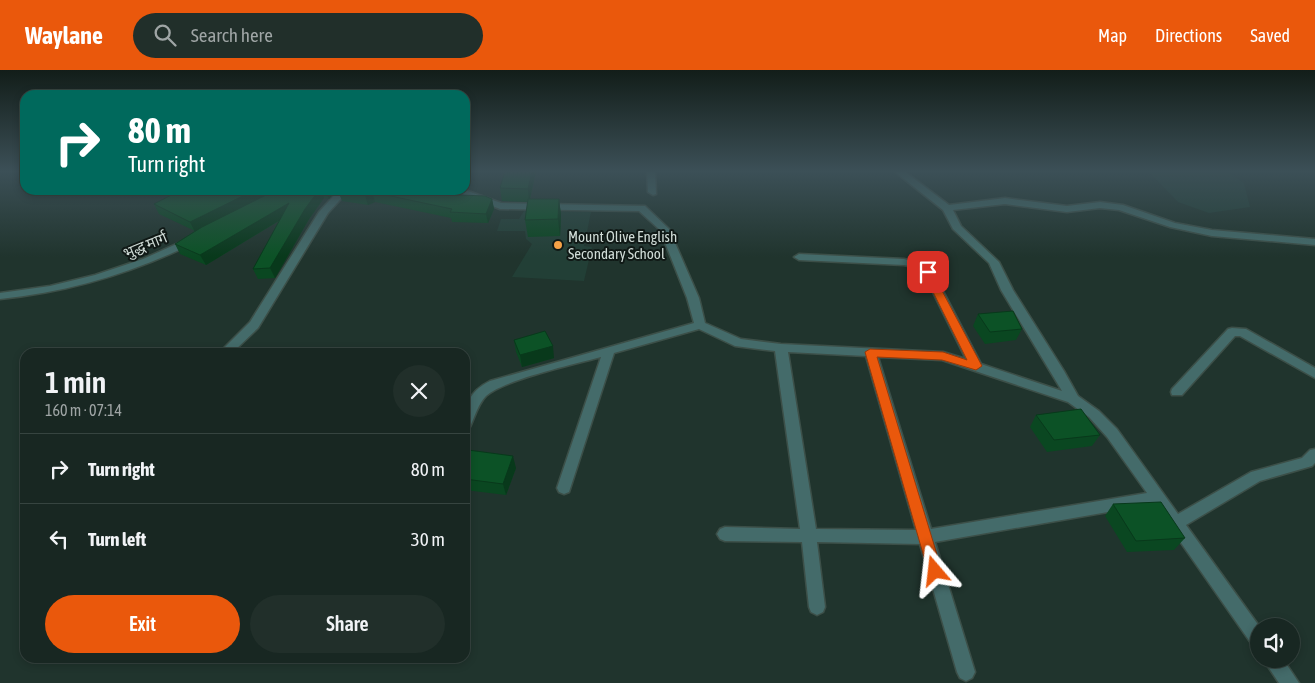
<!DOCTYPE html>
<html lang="en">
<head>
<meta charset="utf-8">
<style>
	:root { --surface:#182722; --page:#212f2a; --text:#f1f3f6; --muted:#9fa5a5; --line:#364440; --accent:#ea580c }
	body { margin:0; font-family:"Asap Condensed","Noto Sans Devanagari",sans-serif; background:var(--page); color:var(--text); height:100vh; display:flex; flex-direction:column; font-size:19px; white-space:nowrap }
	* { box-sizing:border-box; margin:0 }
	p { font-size:16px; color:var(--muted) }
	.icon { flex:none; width:28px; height:28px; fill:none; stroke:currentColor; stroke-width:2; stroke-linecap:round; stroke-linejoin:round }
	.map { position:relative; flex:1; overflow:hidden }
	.drawer { position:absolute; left:20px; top:278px; width:450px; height:315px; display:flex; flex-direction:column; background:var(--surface); border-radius:15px; box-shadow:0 2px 8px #0003,0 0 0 1px var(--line) }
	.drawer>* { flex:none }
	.guide { position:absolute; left:20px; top:20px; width:450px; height:105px; border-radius:15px; box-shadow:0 2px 8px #0003,0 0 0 1px var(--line); background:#00695c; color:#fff; overflow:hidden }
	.fabs { position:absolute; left:1250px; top:548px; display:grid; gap:10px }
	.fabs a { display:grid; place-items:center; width:50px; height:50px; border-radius:50%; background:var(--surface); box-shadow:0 2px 8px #0003,0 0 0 1px var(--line); font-size:25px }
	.pin { position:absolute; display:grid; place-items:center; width:42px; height:42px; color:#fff; margin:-21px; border-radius:10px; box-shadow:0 2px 8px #0006 }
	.me { position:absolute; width:55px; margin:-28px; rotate:343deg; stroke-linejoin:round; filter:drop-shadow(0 0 4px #0008) }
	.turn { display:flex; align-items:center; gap:18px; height:105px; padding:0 25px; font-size:22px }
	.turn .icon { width:65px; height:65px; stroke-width:2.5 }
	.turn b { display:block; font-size:35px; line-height:42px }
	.round { display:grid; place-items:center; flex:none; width:52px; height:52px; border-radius:26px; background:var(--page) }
	.overview { display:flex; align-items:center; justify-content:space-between; height:85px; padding:0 25px }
	h1 { font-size:30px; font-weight:600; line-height:38px }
	.cta { display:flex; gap:10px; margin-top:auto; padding:10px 25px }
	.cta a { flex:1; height:58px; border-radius:30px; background:var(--accent); color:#fff; font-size:20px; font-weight:600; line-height:58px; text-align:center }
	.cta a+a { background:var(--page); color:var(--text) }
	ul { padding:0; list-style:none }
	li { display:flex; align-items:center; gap:15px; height:70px; padding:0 25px; border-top:1px solid var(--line) }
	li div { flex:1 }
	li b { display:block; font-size:19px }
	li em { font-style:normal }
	header { display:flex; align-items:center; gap:30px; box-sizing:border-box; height:70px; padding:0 25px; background:var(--accent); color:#fff }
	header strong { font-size:24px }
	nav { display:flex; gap:28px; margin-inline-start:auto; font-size:18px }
	.search { width:350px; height:45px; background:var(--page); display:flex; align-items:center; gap:12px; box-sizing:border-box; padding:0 18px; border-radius:28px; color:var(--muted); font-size:19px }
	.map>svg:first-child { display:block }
	.built { fill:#223f36 }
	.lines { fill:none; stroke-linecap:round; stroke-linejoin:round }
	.minor-casing { stroke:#3c4f48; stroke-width:3 }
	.tertiary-casing { stroke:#3c4f48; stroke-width:3 }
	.minor { fill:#446b6a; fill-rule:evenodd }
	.tertiary { fill:#446b6a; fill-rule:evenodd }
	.wall { fill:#0a4721 }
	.shaded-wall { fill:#08391b }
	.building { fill:#0c5226; stroke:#08391b }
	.route { fill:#ea580c; stroke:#983908 }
	.poi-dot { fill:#f6a247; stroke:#101916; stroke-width:2 }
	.labels { text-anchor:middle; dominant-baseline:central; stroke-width:4; stroke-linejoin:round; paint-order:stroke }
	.poi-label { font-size:15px; fill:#d0dcd7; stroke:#101916; text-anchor:start }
	.street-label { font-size:15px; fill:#d0dcd7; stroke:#101916 }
</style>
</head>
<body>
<header>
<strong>Waylane</strong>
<div class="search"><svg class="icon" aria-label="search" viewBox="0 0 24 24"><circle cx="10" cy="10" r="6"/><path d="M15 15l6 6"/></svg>Search here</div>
<nav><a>Map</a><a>Directions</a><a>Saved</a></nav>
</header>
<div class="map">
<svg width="1315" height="613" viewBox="0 0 1315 613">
	<rect width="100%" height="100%" fill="#20342d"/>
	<!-- built -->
	<g class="built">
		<polygon points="1149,102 1228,102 1244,113 1250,137 1209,143 1178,132"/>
		<polygon points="524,141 591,142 584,176 592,177 584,211 512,207 532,174 526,169 525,161 497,161 501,149 519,149"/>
	</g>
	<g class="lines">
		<defs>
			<g id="minor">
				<polygon points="647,101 655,101 656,124 653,125 648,122"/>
				<path d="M894,101H904L949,135L1005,128L1067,136L1100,132L1123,135L1175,153L1212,160L1315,169V175L1212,166L1170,157L1119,140L1100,138L1067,142L1005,134L953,140L961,156L999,192L1013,220L1064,301L1078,326L1099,341L1117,359L1178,444L1251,402L1302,388L1310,380L1315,379V393L1312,396L1260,411L1186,455L1259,556V578L1253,576L1172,460L1169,459L1167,453L1154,434L935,472L975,602L972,608L966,611L960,608L957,602L920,474L817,472L825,537L823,542L817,545L811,542L809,537L802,472L725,471L720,469L717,464L720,459L725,457L800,459L775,281L735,276L699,259L614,283L569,422L564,424L559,422L557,418L601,287C575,294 503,310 486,326C478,334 475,346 470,357L465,358C465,335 468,322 490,311L694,253L687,228L660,160L639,141L500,139L452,120H465L501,133L645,136L669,159L699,228L705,253L741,269L781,274L943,282L966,289L924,204L913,197L904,195L799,190L794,187L799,184L904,189L921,193L933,202L981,294L1062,321L1001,220L989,193L953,159L943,140ZM788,282L866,286L916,460L816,459ZM878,287L942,290L1068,332L1089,347L1107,367L1147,423L931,459Z"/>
				<polygon points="339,120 349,120 328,143 258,258 233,282 220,282 250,252 319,142"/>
				<polygon points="1232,258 1246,259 1315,298 1315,308 1240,266 1235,266 1182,325 1172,325 1171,322 1172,319 1228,259"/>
				<polygon points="1263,589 1283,589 1299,613 1279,613"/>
			</g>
			<path id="tertiary" d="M192,167L196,168V172C133,203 69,222 0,229V223L50,216L95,205L143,189Z"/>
		</defs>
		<!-- minor casing -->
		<use href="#minor" class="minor-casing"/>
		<!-- tertiary casing -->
		<use href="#tertiary" class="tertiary-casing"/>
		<!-- minor -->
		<use href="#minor" class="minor"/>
		<!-- tertiary -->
		<use href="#tertiary" class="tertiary"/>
	</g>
	<!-- wall -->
	<g class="wall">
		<polygon points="505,101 536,101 530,129 559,129 561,145 560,166 528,167 525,150 528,132 502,131 500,118"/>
		<polygon points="238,120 337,120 329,129 324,128 309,149 275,208 258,209 253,199 279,151 206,195 180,184 175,174 195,161 159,144 154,134 201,123 229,125"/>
		<polygon points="338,121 443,124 444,125 492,129 494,139 488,153 452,152 451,148 375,132 368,135 342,131"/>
		<polygon points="978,244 1022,259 1016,270 985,274 973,256"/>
		<polygon points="514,270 554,288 522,297 516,282"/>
		<polygon points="1036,345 1100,365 1092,376 1047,382 1030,357"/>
		<polygon points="465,386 516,398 506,425 465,420"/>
		<polygon points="1113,434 1185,468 1174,480 1127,482 1105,446"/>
	</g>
	<!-- shaded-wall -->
	<g class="shaded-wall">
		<polygon points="532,101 536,101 529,132 528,119"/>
		<polygon points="255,120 279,120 195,162 190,152"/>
		<polygon points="319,120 321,120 324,128 309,149 275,208 270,198 305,139"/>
		<polygon points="325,120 337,120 329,129"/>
		<polygon points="438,120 447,120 443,124 445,129 436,124"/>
		<polygon points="372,122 375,132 368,135 365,125"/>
		<polygon points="492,129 494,139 488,153 486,144"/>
		<polygon points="559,129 561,145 560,166 558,149"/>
		<polygon points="289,133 293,142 206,195 200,185"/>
		<polygon points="553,276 554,288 522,297 520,285"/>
		<polygon points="513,386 516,398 506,425 503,414"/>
	</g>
	<!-- building -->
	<g class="building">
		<polygon points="505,101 532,101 528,119 500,118"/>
		<polygon points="181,120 195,120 201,123 206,120 217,120 229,125 238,120 255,120 190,152 154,134"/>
		<polygon points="276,120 319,120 305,139 270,198 253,199 289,133 200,185 175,174 202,157"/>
		<polygon points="339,120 441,120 436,124 485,126 492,129 486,144 450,142 452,139 372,122 365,125 338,121"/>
		<polygon points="528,129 559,129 558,149 525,150"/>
		<polygon points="1013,241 1022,259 990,262 978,244"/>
		<polygon points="545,261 553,276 520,285 514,270"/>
		<polygon points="1081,339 1100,365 1054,370 1036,345"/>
		<polygon points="468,380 513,386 503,414 465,409 465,386"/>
		<polygon points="1161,432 1185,468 1136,471 1113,434"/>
	</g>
	<!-- sky -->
	<linearGradient id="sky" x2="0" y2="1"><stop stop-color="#121d19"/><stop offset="0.54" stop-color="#3c5057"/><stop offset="1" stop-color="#3c5057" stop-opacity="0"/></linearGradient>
	<rect width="1315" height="187" fill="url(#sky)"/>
	<!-- route -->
	<polygon class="route" points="928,199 932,202 982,296 976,300 942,290 877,287 942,501 940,505 935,507 930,505 928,501 865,282 870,279 943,282 967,290 923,202"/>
	<!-- markers -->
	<circle class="poi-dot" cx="558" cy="175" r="5"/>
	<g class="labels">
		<!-- poi labels -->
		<g class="poi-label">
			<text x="568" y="166">Mount Olive English<tspan x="568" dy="17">Secondary School</tspan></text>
		</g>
		<!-- street labels -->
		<g class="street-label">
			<text transform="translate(145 175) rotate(-22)">भुद्ध मार्ग</text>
		</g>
	</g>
</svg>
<div class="fabs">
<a><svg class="icon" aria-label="sound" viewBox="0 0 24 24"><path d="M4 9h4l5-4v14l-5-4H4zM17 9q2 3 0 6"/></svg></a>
</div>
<div class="pin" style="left:928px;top:202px;background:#d93025"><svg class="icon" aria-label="arrive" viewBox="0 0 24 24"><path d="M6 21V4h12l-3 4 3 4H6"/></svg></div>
<svg class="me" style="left:935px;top:501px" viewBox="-20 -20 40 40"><path d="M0-17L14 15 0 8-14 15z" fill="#ea580c" stroke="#fff" stroke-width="4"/></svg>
<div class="guide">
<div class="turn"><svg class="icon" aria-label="right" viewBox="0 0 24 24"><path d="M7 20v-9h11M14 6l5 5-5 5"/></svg><div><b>80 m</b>Turn right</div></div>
</div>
<section class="drawer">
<div class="overview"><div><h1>1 min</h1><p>160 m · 07:14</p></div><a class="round"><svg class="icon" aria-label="close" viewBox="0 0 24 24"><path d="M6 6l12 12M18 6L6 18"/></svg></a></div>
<ul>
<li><svg class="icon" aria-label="right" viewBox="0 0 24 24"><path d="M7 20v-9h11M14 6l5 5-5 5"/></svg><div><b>Turn right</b></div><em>80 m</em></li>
<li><svg class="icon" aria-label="left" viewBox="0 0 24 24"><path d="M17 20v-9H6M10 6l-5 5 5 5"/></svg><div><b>Turn left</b></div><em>30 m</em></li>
</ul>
<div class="cta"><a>Exit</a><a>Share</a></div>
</section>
</div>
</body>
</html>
